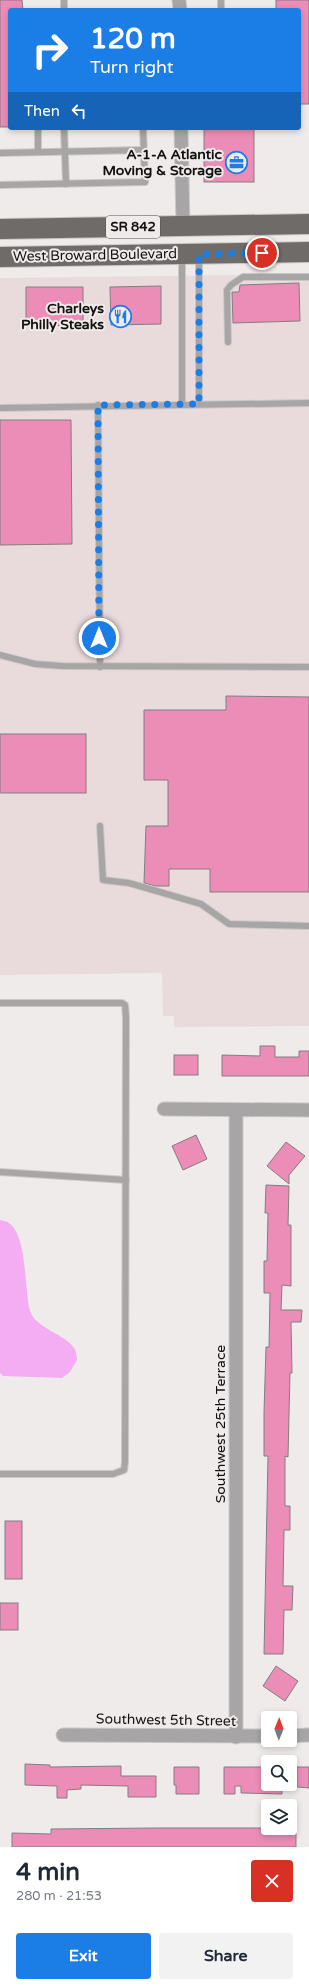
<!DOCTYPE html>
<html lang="en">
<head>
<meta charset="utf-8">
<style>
	:root { --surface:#fff; --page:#f2f2f3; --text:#1f2937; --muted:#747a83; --accent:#1b7de6 }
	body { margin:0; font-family:"Varela Round",sans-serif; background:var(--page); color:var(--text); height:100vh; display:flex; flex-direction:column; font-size:15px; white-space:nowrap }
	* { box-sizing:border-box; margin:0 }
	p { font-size:13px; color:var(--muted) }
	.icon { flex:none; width:22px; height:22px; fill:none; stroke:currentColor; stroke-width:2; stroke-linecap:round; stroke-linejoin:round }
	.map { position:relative; height:1847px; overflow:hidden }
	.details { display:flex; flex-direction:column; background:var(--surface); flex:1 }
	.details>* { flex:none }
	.guide { position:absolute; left:8px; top:8px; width:293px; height:122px; border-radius:4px; box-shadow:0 2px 6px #0003; background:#1b7de6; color:#fff; overflow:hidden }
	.needle { width:26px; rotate:1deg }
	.tools { position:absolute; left:261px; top:1711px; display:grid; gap:8px }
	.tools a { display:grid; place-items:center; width:36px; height:36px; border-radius:4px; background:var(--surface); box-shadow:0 2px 6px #0003; font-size:20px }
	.pin { position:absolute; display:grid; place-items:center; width:34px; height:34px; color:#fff; margin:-17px; border:2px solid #fff; border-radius:50%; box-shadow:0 1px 4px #0007 }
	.me { position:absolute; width:44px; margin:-22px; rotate:0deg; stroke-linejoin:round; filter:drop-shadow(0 0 3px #0008) }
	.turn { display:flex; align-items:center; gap:14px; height:84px; padding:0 16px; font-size:18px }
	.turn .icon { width:52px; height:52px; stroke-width:2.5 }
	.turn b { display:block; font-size:28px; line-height:34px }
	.then { display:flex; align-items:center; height:38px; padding:0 16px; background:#0003; gap:8px; font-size:15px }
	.round { display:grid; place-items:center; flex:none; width:42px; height:42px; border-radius:4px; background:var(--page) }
	.overview { display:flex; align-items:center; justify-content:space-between; height:68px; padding:0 16px }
	h1 { font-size:24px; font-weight:700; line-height:30px }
	.action { display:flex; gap:8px; margin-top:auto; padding:8px 16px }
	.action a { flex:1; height:46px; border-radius:4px; background:var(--accent); color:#fff; font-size:16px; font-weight:700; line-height:46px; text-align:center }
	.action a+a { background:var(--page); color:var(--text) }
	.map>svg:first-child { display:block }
	.built { fill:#e9dbdb }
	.water { fill:#f4acf2 }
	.building { fill:#eb8db7; stroke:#827e80 }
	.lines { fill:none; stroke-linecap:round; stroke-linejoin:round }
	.service-casing { stroke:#ccc8c8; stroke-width:8 }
	.minor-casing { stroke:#ccc8c8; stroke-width:15 }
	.primary-casing { stroke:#ccc8c8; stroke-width:22 }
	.service { stroke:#a7a5a5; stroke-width:6 }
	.minor { stroke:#a7a5a5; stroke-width:13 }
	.primary { stroke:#6e6b69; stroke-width:20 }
	.route { stroke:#1b7de6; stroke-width:7; stroke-dasharray:0 12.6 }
	.labels { text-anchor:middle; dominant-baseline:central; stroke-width:4; stroke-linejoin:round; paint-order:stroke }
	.shield { fill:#f0ebeb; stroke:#555252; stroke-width:1 }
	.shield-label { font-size:13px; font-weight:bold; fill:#121010 }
	.poi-label { font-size:14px; font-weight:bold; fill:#121010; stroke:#f0ebeb; text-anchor:end }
	.street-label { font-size:14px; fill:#121010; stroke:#f0ebeb }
</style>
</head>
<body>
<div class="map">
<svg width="309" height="1847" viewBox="0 0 309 1847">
	<rect width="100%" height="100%" fill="#f0ebeb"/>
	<!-- built -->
	<polygon class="built" points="309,274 309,1026 174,1027 174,1016 163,1016 162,973 0,975 0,278"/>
	<!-- water -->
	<path class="water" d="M0,1220C2,1221 7,1221 9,1223C28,1237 24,1291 30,1311C35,1328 65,1334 74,1348C76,1351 77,1356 77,1360L70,1372L62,1378L3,1376L0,1373Z"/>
	<!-- building -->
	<g class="building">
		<polygon points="0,0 22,0 23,10 10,10 10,127 0,127"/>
		<polygon points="276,0 309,0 309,104 299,104 299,10 276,10"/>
		<rect x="204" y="128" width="50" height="54"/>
		<polygon points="299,283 300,321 233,323 232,292 239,292 240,285"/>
		<polygon points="161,286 161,324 111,325 110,287"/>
		<polygon points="26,287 83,287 83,326 26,325"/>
		<polygon points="0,420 71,420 72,544 0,545"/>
		<polygon points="226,696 309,697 309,892 210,892 210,869 169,869 169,886 155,886 144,883 146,826 168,826 168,780 144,780 144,710 226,710"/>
		<rect x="0" y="734" width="86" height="59"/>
		<polygon points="260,1046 275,1046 275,1057 299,1057 299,1051 309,1051 309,1076 222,1076 222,1055 260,1056"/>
		<rect x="174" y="1055" width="24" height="20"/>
		<polygon points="196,1135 207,1159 183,1170 172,1146"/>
		<polygon points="286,1142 305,1156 289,1175 289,1184 267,1166"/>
		<polygon points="266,1185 289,1186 288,1225 291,1225 291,1286 282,1285 281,1310 302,1310 301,1322 291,1322 292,1373 290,1373 288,1457 285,1456 285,1506 290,1506 290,1530 284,1530 283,1586 293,1586 292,1610 284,1610 283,1654 264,1654 268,1456 264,1456 264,1412 266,1347 269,1347 270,1293 264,1293 264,1261 267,1261 268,1213 265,1213"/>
		<rect x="5" y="1521" width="17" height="58"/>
		<rect x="0" y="1603" width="18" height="27"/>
		<polygon points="276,1666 298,1681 285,1701 263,1686"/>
		<polygon points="25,1764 50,1765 50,1767 121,1766 121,1776 156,1776 156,1797 128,1797 128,1786 81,1785 81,1789 67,1790 67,1798 57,1798 57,1786 25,1785"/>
		<polygon points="174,1767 199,1767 199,1794 176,1794 176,1785 174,1785"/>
		<polygon points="224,1767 268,1767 268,1784 282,1784 282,1794 241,1793 241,1786 235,1786 235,1794 224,1794"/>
		<polygon points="297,1767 309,1767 309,1788 297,1787"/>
		<polygon points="156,1828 296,1828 296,1847 12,1847 12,1833 51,1834 51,1829"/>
	</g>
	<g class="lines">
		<defs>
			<g id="service">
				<polyline points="64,0 64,10"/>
				<polyline points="221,0 221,7"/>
				<polyline points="38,128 38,152"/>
				<polyline points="64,128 66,184"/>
				<polyline points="0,153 144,150"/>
				<polyline points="0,185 145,182 143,128"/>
				<polyline points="228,342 227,290 231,285 243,277 309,277"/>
				<polyline points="182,404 182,257"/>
				<polyline points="199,404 199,256"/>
				<polyline points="98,405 100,667"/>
				<polyline points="0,408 309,403"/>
				<polyline points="0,655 35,664 62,666 309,667"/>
				<polyline points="100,826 103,880 129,883 201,904 229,924 309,926"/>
				<polyline points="0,1003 122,1003 125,1005 126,1017 125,1462 124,1470 113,1474 0,1474"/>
				<polyline points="0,1172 126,1180"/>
			</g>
			<g id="minor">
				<polyline points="179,0 180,10"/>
				<polyline points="181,128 183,227"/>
				<polyline points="164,1109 309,1110"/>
				<polyline points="63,1735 268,1736"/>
				<polyline points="290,1736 309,1735"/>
				<polyline points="236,1737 236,1110"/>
			</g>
			<g id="primary">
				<polyline points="0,229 309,224"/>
				<polyline points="0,257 309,252"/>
			</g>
		</defs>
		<!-- service casing -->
		<use href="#service" class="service-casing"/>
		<!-- minor casing -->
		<use href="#minor" class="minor-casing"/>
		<!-- primary casing -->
		<use href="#primary" class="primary-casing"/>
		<!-- service -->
		<use href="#service" class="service"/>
		<!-- minor -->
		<use href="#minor" class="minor"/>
		<!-- primary -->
		<use href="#primary" class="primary"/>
	</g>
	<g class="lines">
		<!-- route -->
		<polyline class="route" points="99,638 98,405 199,404 199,254 262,253"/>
	</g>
	<!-- icons -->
	<defs>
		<symbol id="office-ring" viewBox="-11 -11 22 22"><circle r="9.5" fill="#f0ebeb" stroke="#1b7de6" stroke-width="1.5"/><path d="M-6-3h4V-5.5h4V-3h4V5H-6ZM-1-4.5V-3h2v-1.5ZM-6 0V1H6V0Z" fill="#1b7de6"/></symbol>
		<symbol id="restaurant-ring" viewBox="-11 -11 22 22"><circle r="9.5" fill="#f0ebeb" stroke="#1b7de6" stroke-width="1.5"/><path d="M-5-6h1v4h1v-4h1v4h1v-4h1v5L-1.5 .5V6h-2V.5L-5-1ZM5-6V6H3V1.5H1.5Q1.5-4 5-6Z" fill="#1b7de6"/></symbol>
	</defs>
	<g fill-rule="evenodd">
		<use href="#office-ring" x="224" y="150" width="25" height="25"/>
		<use href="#restaurant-ring" x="108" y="304" width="25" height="25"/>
	</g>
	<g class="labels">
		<!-- shield labels -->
		<rect class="shield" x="106" y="216" width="54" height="22" rx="3"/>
		<g class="shield-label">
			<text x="133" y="227">SR 842</text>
		</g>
		<!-- poi labels -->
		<g class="poi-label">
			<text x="222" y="154">A-1-A Atlantic<tspan x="222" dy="16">Moving &amp; Storage</tspan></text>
			<text x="104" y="308">Charleys<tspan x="104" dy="16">Philly Steaks</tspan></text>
		</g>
		<!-- street labels -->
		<g class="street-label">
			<text transform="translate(95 255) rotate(-1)">West Broward Boulevard</text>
			<text transform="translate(220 1424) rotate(-90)">Southwest 25th Terrace</text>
			<text transform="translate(166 1720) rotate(1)">Southwest 5th Street</text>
		</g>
	</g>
</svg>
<div class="tools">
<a><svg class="needle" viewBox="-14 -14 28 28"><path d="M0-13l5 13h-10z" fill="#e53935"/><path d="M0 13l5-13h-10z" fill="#747a83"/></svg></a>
<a><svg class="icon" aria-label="search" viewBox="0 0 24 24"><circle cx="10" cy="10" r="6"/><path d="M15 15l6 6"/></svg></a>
<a><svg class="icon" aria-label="layers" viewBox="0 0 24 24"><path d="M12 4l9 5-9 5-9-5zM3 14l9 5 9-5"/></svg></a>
</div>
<div class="pin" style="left:262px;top:253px;background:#d93025"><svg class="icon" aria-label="arrive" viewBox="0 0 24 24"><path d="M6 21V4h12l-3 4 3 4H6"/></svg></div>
<svg class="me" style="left:99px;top:638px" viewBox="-20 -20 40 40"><circle r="17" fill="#1b7de6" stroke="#fff" stroke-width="3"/><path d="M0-11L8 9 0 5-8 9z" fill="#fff"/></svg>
<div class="guide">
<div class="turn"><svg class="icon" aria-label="right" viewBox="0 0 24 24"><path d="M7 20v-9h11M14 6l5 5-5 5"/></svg><div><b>120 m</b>Turn right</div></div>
<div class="then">Then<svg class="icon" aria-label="left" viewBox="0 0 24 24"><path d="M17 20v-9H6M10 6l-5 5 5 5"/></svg></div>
</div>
</div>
<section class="details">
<div class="overview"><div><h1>4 min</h1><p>280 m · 21:53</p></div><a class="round" style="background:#d93025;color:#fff"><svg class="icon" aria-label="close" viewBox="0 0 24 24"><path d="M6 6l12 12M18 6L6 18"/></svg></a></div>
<div class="action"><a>Exit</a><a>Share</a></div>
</section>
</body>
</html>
